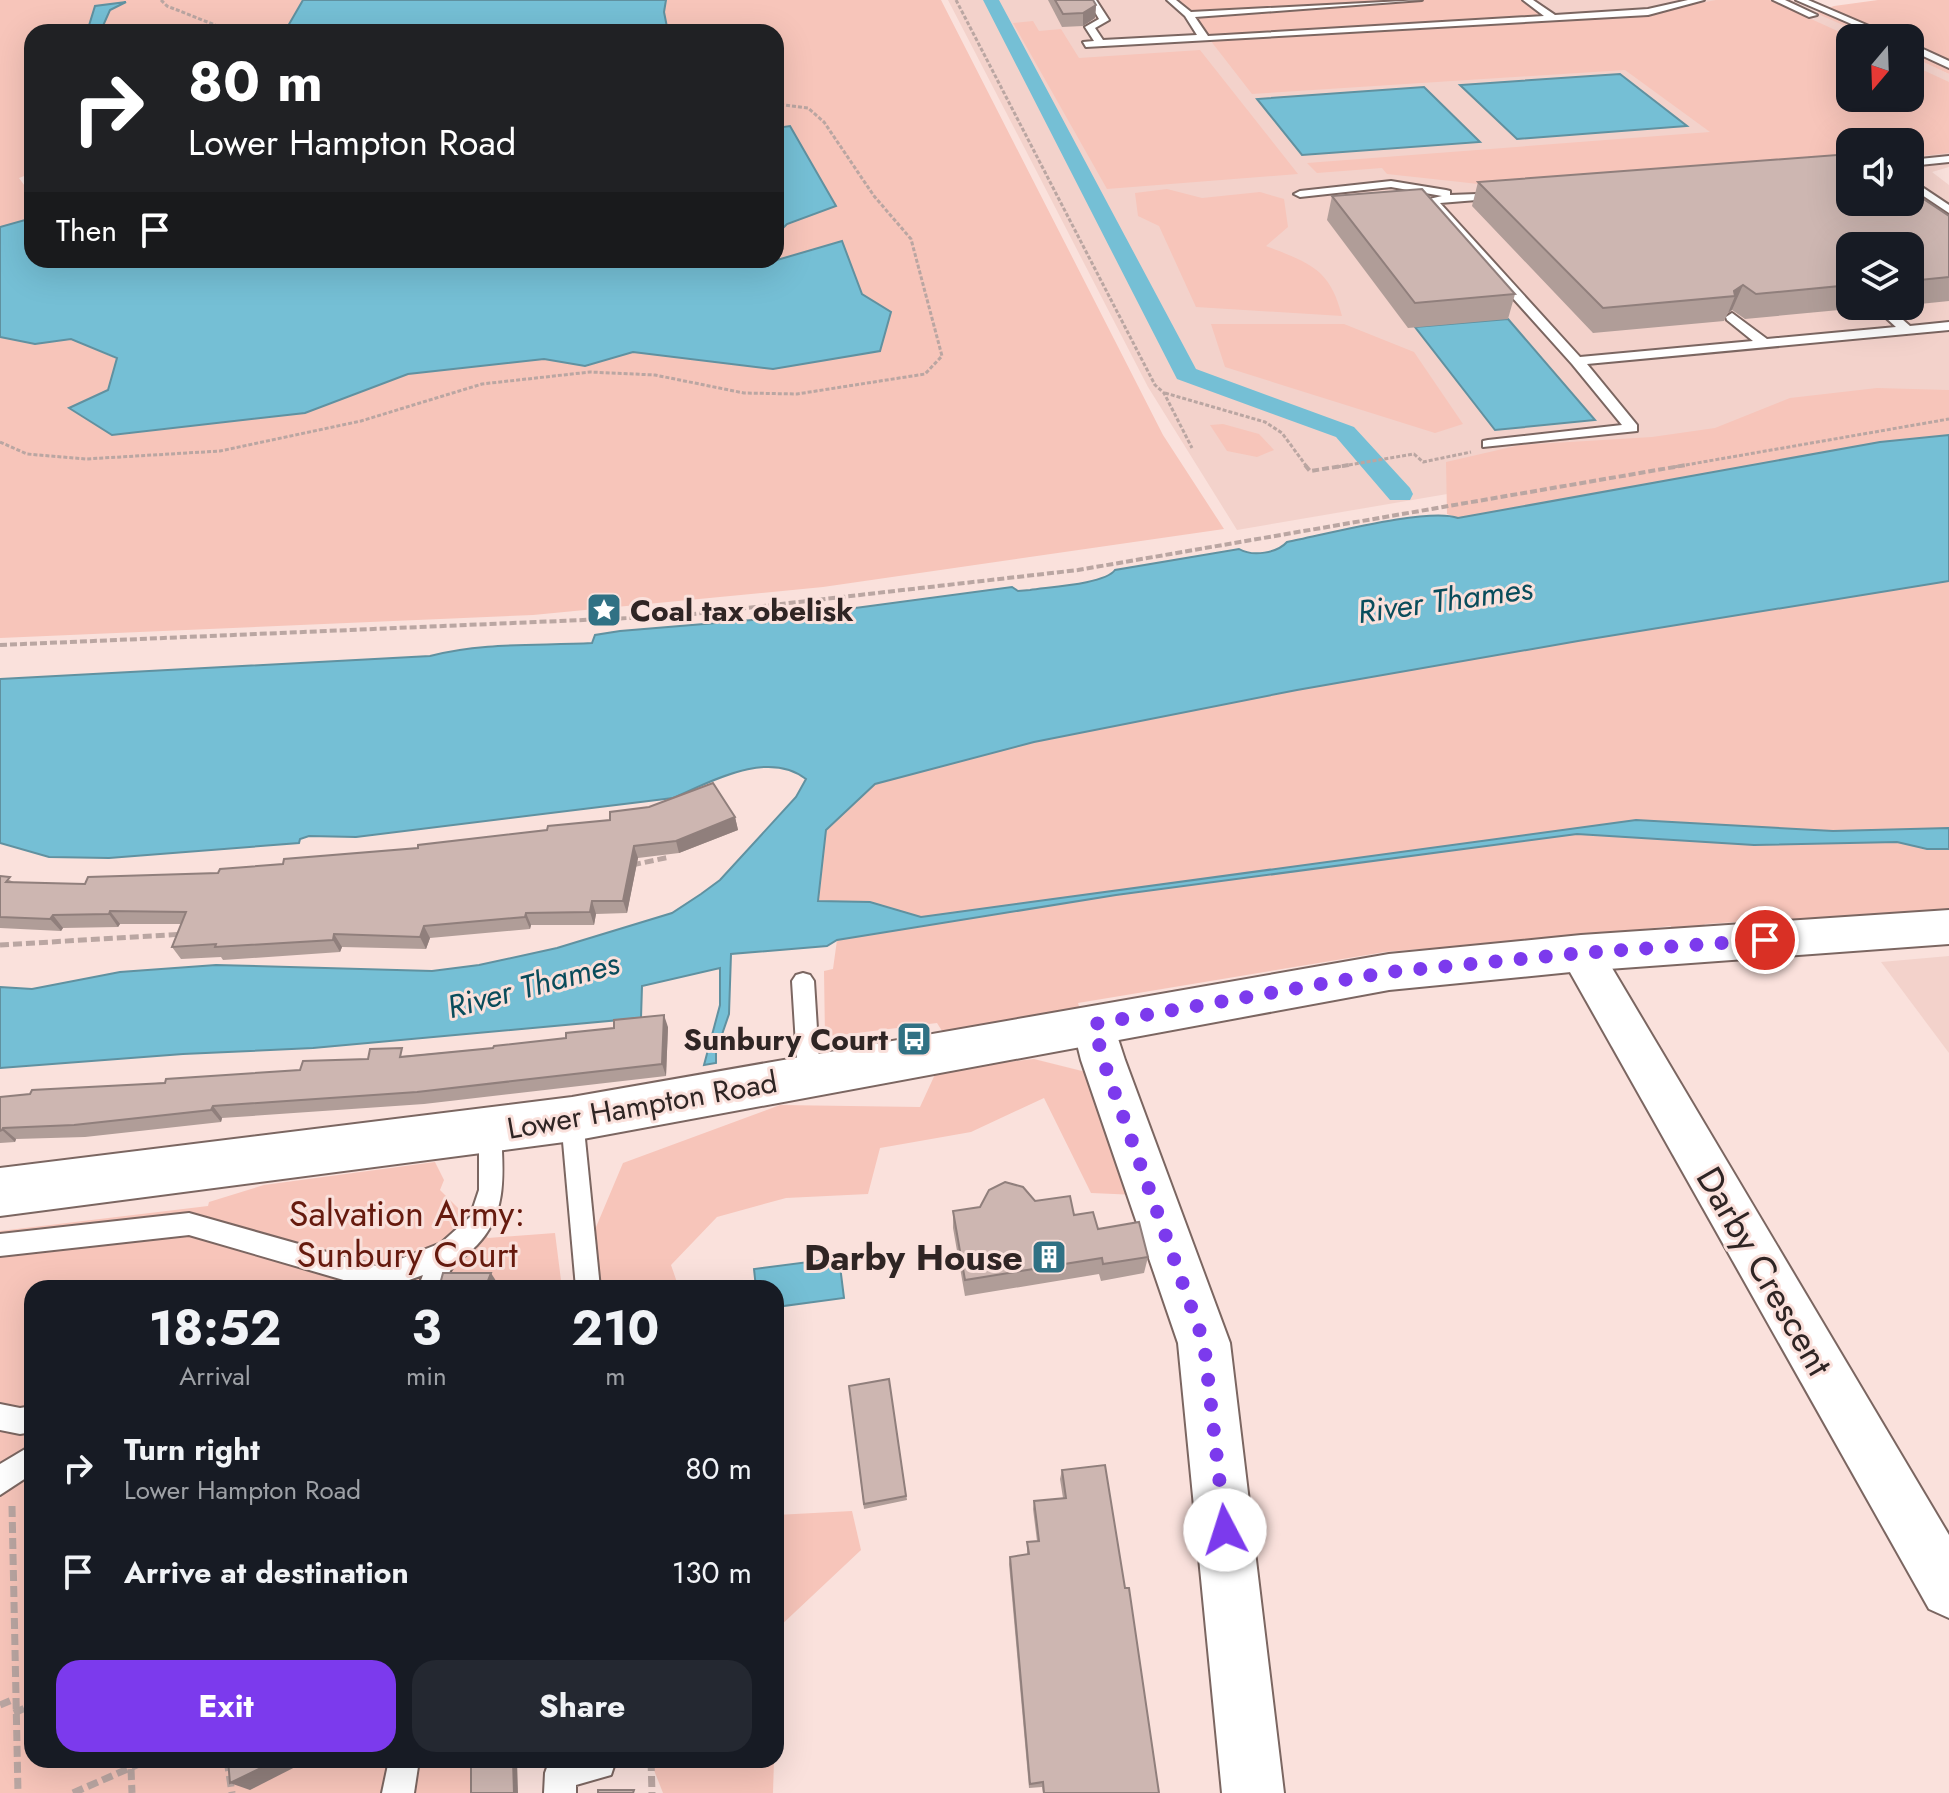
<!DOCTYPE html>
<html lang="en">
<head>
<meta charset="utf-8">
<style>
	:root { --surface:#171b24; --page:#242831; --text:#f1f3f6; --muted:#9ea1a6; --accent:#7c3aed }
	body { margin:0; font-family:Jost,sans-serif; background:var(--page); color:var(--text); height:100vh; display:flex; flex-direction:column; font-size:30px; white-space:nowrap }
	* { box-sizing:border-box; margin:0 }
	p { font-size:26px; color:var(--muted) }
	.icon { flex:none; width:44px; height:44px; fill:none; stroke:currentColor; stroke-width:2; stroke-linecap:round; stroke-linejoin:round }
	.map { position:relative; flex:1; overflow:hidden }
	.drawer { position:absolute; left:24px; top:1280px; width:760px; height:488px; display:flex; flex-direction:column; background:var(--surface); border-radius:24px; box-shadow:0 8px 32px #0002 }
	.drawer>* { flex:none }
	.hud { position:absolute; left:24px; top:24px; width:760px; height:244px; border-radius:24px; box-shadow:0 8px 32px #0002; background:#202124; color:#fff; overflow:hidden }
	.needle { width:52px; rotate:199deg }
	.fabs { position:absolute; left:1836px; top:24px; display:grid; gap:16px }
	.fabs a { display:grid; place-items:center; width:88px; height:88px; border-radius:16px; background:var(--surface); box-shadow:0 8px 32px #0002; font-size:40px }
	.pin { position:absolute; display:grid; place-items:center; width:68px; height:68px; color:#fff; margin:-34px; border:4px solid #fff; border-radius:50%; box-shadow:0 2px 8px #0007 }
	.me { position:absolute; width:88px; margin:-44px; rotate:355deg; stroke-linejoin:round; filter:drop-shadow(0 0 6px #0008) }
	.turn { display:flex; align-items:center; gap:28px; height:168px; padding:0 32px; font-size:36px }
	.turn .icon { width:104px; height:104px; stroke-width:2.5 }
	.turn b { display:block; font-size:56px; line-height:68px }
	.then { display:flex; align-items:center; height:76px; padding:0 32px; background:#0003; gap:16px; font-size:30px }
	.eta { display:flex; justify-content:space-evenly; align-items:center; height:136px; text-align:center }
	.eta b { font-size:48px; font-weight:700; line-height:56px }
	.action { display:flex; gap:16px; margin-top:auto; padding:16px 32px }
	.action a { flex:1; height:92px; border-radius:24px; background:var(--accent); color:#fff; font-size:32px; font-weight:700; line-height:92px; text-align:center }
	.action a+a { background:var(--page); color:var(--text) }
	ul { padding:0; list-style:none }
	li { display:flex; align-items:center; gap:24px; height:104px; padding:0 32px }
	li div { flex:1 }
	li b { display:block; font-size:30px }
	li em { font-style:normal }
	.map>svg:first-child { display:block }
	.built { fill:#f3d2cb; fill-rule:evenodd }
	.green { fill:#f7c5ba; fill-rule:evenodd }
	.water { fill:#75bfd5; stroke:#6091a0; stroke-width:2 }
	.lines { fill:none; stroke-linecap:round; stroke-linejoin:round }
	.canal { fill:#75bfd5; fill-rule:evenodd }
	.lane-casing { stroke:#7b6661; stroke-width:4 }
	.street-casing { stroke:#7b6661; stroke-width:4 }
	.secondary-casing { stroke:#7b6661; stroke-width:4 }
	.path-far3 { stroke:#baa6a2; stroke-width:3; stroke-dasharray:4 2; stroke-linecap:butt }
	.path-far2 { stroke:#baa6a2; stroke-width:4; stroke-dasharray:7 3; stroke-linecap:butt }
	.path-far1 { stroke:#baa6a2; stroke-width:5; stroke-dasharray:9 4; stroke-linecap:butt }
	.path { stroke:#baa6a2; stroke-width:7; stroke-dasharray:11 5; stroke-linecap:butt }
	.lane { fill:#fff; fill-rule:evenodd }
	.street { fill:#fff; fill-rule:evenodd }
	.secondary { fill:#fff; fill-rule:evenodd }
	.wall { fill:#b09d98 }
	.shaded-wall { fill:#907f7c }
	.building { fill:#cdb6b1; stroke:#907f7c; stroke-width:2 }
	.route { stroke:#7c3aed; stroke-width:14; stroke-dasharray:0 25.2 }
	.labels { text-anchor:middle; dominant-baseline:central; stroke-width:6; stroke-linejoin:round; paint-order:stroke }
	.poi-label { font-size:30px; font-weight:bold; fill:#2f2524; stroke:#fae1dc; text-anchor:start }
	.street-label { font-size:30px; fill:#2f2524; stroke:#fae1dc }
	.water-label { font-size:32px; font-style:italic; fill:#094c5b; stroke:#fae1dc }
	.near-park-label { font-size:36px; fill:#661a0e; stroke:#fae1dc }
	.near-poi-label { font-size:36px; font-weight:bold; fill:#2f2524; stroke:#fae1dc; text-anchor:end }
	.near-street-label { font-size:36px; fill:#2f2524; stroke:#fae1dc }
</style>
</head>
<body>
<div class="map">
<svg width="1949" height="1793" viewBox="0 0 1949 1793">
	<rect width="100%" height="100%" fill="#fae1dc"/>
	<!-- built -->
	<g class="built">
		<path d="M948,0H1792L1872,38H1850V98H1910V56L1949,74V167L1932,172L1949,185V408L1237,530L1148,387ZM1850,142H1910V202H1850ZM1850,246H1910V306H1850Z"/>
		<polygon points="1949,956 1949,1053 1881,962"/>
	</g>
	<!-- green -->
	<g class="green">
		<polygon points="0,0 303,0 288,26 277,32 32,32 32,173 19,178 32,196 32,218 0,227"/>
		<polygon points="595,0 941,0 1163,435 1224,529 823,587 533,615 0,638 0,337 35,344 71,339 117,359 108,390 112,435 305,413 408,374 544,359 585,366 633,352 773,369 862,294 842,242 776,260 776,235 787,224 836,206 790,126 776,128 776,32 576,32"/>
		<polygon points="1179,0 1535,0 1560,19 1649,13 1716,0 1769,0 1853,38 1850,38 1850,98 1910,98 1910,64 1949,82 1949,153 1910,157 1910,142 1850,142 1850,162 1506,187 1387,174 1382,168 1317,173 1307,163 1710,132 1625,70 1252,94"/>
		<polygon points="1878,0 1949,0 1949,74 1910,56 1910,38 1872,38 1816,13 1834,6"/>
		<polygon points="1033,21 1039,31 1061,29 1079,58 1200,50 1298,174 1107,189 1013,23"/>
		<path d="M1167,189L1202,198L1260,192L1284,199L1288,227L1266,246C1309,263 1330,268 1342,316L1196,307L1159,226L1138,216L1135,193Z"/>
		<polygon points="1211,324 1344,324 1414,352 1463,424 1435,433 1225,367"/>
		<polygon points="1877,388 1949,390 1949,435 1880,442 1458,518 1447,514 1446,462 1520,445 1652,437 1715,428 1790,398"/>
		<polygon points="1223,424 1259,434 1274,450 1257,457 1227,451 1210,425"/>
		<path d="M1949,579V910L1891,913L1771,932L1766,920L1705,924L1697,935L1671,931V926L1421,954L1419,949L1385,952L1078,1003L1083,1019L949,1042L937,1023L825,1037L824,971L833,969L837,940L789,921L806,856L861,758L1034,742L1154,718L1276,682L1366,678L1413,670L1422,658ZM1833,831H1854L1893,842L1815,844Z"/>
		<polygon points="1034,1059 1098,1075 1137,1195 1091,1193 1044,1098 971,1132 880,1148 868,1194 786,1198 717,1217 671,1265 679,1288 587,1288 575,1277 623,1163 780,1105 920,1107 937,1070"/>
		<polygon points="435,1162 444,1180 440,1190 488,1238 555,1233 562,1288 32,1288 32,1760 472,1760 473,1793 0,1793 0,1231 208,1206 209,1202 264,1185"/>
		<polygon points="852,1511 861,1550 778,1628 776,1686 776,1515"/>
		<polygon points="650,1760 774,1760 773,1793 663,1793"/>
	</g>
	<!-- water -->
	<g class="water">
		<polygon points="303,0 666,0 664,12 668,32 277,32 288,26"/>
		<path d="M126,2L110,10L102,28C129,33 153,16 178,32H87L95,6Z"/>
		<polygon points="1620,74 1687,126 1517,139 1460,85"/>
		<polygon points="1424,87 1480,142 1302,155 1257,99"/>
		<polygon points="790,126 836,206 787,224 776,235 776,128"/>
		<polygon points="32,218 32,260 777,260 842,241 862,294 891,312 880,351 773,369 633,352 585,366 544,359 408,374 305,413 112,435 69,408 108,390 117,358 71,339 35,344 0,337 0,227"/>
		<polygon points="1508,319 1595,420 1495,430 1415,327"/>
		<path d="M1949,435V581L1578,641L1297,690L1034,742L875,784L826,830L818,901L870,902L921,917L1636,820L1833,831L1949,828V849H1927L1897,842L1754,845L1577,834L1116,895L837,940L827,946L731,954L729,1014L716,1052V1063L704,1065L720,1005V968L642,986L641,1018L313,1048L183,1054L0,1068V987L32,989L120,972L216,965L432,971L479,965L557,948L672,913L701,894L720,880L796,797L806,779C768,749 710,782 673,798L356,837L309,836L300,839L299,843L109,858L49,857L0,843V679L430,656C483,642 538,646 592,643L595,635L620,631L788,617L1012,587L1018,591L1030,590C1049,587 1105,584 1115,570L1239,549C1253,557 1277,553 1287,542C1324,535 1428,507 1458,518L1880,442Z"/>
		<polygon points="839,1258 844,1298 776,1307 776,1288 756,1288 754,1269"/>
	</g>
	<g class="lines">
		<!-- canal -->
		<polygon class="canal" points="983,0 999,0 1196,369 1354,427 1410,488 1413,494 1410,500 1390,500 1336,437 1177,379"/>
		<defs>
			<g id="lane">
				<polygon points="1088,0 1096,0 1109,20 1095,28 1103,40 1197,35 1185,16 1167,0 1176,0 1191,12 1422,0 1195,17 1208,36 1544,16 1523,0 1533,0 1555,15 1648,9 1688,0 1704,0 1648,15 1086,47 1083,42 1094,41 1085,27 1099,19"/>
				<polygon points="1773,0 1785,0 1817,15 1809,17"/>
				<polygon points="1796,0 1808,0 1897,38 1884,38"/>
				<polygon points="1910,43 1949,61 1949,68 1910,50"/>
				<polygon points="1949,156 1949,162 1910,166 1910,160"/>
				<polygon points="1910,179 1949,205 1949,213 1910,187"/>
				<polygon points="1391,181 1446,190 1450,191 1450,195 1505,193 1507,195 1501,198 1440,203 1580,357 1753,341 1727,320 1726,317 1732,313 1767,339 1896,327 1873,306 1887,306 1910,326 1949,322 1949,330 1587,364 1637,425 1637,431 1483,447 1483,441 1488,440 1622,425 1572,364 1425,200 1442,196 1391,187 1300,197 1294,194 1300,191"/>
				<polygon points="803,973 810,975 814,981 820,1076 817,1083 809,1085 801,1083 798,1076 792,981 796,975"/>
				<polygon points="572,1109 580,1112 583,1119 600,1288 576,1288 561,1119 564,1112"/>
				<path d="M490,1121L498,1124L501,1131C503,1172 508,1213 477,1245C456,1266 455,1257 442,1288H418L423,1275L387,1288H344L347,1281L189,1235L0,1256V1234L189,1213L380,1267L441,1243L470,1217L479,1190V1131L482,1124Z"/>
				<polygon points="0,1404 20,1408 32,1406 32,1432 20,1434 0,1430"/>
				<polygon points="32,1445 32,1474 0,1495 0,1464"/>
				<polygon points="389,1760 419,1760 414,1793 382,1793"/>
				<polygon points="554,1760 616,1760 611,1775 576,1785 576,1793 544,1793 545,1773 549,1762"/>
			</g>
			<g id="street">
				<polygon points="1581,937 1596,941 1949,1535 1949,1618 1929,1609 1566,965 1560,953 1566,941"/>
				<polygon points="1094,1006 1109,1011 1125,1060 1230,1343 1284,1793 1222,1793 1178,1343 1081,1060 1072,1024 1079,1011"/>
			</g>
			<polygon id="secondary" points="1949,910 1949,944 1581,971 1389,990 572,1141 0,1216 0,1168 572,1097 1389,954 1581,935"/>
		</defs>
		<!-- lane casing -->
		<use href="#lane" class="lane-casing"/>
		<!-- street casing -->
		<use href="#street" class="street-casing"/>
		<!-- secondary casing -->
		<use href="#secondary" class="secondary-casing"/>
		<!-- path-far3 -->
		<g class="path-far3">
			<polyline points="161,0 167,6 215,25 214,32"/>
			<polyline points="956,0 1155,385 1164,393 1192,448"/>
			<polyline points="1165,393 1265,422 1282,433 1307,467"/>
			<polyline points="0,442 27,454 86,459 220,451 361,421 482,384 590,372 655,375 744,393 797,394 925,374 942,356 911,239 874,196 824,122 808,108 776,104"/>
			<polyline points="1337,467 1414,454 1423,462 1471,452"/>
			<polyline points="1674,467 1949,419"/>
		</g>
		<!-- path-far2 -->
		<g class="path-far2">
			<polyline points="1305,465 1310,471 1349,465"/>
			<polyline points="0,645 676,616 1078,570 1686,465"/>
		</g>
		<!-- path-far1 -->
		<g class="path-far1">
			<polyline points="632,865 670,857"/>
			<polyline points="0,945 184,934"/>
		</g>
		<!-- path -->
		<g class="path">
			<polyline points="12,1506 18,1793"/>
			<polyline points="0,1705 14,1699"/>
			<polyline points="14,1713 32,1705"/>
			<polyline points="227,1760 232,1793"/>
			<polyline points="651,1760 652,1793"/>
			<polyline points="131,1769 132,1793"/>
			<polyline points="73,1793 148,1760"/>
		</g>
		<!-- lane -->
		<use href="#lane" class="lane"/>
		<!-- street -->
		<use href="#street" class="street"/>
		<!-- secondary -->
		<use href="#secondary" class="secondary"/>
	</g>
	<!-- wall -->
	<g class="wall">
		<polygon points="1048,0 1093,0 1096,5 1095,18 1083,26 1062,27"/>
		<polygon points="1478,182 1949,216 1949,301 1910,305 1910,246 1850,246 1850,306 1871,306 1871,307 1745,319 1732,310 1728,313 1724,321 1593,333 1472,206"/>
		<polygon points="1332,196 1515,294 1508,319 1408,328 1327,220"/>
		<polygon points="735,817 738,830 679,853 638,858 627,913 596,914 594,925 531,925 530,929 430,938 426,949 342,947 340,952 223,960 221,957 181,959 172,947 181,924 120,924 118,927 63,928 61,931 0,928 0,876 14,882 85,884 218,873 283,864 418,848"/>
		<polygon points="668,1027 666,1076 424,1104 222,1118 221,1122 85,1137 16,1139 15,1142 0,1143 0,1097 300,1070 368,1059 493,1048"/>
		<polygon points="1035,1201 1074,1215 1148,1257 1144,1273 1101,1281 1099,1274 965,1296 953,1228 953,1211"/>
		<polygon points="889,1379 907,1500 864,1509 849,1386"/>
		<polygon points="1062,1470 1159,1793 1043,1793 1042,1787 1029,1788 1009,1564 1010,1557 1027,1554 1027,1542 1037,1541 1033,1509 1034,1501 1063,1498 1060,1479"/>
	</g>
	<!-- shaded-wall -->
	<g class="shaded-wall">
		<polygon points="1096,5 1095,18 1083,26 1083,13"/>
		<polygon points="1743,285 1732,310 1728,313 1735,296 1734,291"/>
		<polygon points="735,817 738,830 679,853 676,841"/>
		<polygon points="634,846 638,858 627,913 623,901"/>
		<polygon points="592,901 596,914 594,925 590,912"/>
		<polygon points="110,911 120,924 118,927 109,914"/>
		<polygon points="526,913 531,925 530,929 525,917"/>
		<polygon points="53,915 63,928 61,931 50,919"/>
		<polygon points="424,926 430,938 426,949 420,937"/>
		<polygon points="334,934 342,947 340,952 333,940"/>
		<polygon points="664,1015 668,1027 666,1076 662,1064"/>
		<polygon points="213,1106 222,1118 221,1122 211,1110"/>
		<polygon points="3,1128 16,1139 15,1142 2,1130"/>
		<polygon points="491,1273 498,1284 497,1288 485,1288"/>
		<polygon points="277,1760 309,1760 250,1790 230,1783"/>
		<polygon points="513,1760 517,1760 518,1793 514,1793"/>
	</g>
	<!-- building -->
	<g class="building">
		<polygon points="1055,0 1093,0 1096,5 1083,13 1063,14"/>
		<polygon points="1850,154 1850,202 1910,202 1910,190 1949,216 1949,277 1910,281 1910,246 1850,246 1850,285 1756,294 1743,285 1734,291 1735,296 1603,308 1478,182"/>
		<polygon points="1422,189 1515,294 1415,303 1332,196"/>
		<polygon points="713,783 735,817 676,841 634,846 623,901 592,901 590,912 526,913 525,917 424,926 420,937 334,934 333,940 215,947 216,944 172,947 186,912 110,911 109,914 53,915 50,919 0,917 0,876 10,877 6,882 85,884 88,877 218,873 220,869 283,864 284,859 418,848 418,845 547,830 548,826 610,820 610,812 649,807"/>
		<polygon points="664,1015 662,1064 417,1092 213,1106 211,1110 74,1125 3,1128 2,1130 0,1131 0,1097 30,1094 32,1090 165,1083 166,1079 300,1070 303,1061 368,1059 370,1049 402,1048 400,1057 493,1048 494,1046 566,1038 566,1033 614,1028 614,1020"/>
		<polygon points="1005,1182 1023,1187 1035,1201 1070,1196 1074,1215 1093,1212 1098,1229 1139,1222 1148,1257 1103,1264 1102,1258 965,1280 953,1211 980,1207 989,1190"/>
		<polygon points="443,1273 491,1273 485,1288 439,1288"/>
		<polygon points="889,1379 906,1496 864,1504 849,1386"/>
		<polygon points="1105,1465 1125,1588 1129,1588 1159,1793 1044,1793 1043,1782 1030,1784 1010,1557 1029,1554 1027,1542 1039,1541 1034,1501 1066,1498 1062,1470"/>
		<polygon points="228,1760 277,1760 230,1783"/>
		<polygon points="478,1760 513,1760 514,1793 471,1793 471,1761"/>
		<polygon points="598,1790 634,1790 633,1793 598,1793"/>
	</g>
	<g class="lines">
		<!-- route -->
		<polyline class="route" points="1225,1530 1204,1343 1103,1060 1094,1024 1389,972 1581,953 1765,940"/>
	</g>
	<!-- icons -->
	<defs>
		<symbol id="sight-square" viewBox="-11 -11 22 22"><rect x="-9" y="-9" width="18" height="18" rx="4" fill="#307184" stroke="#fae1dc"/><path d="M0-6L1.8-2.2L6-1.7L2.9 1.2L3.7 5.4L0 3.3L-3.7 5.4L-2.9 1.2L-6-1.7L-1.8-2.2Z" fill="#fff"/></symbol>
		<symbol id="bus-square" viewBox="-11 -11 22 22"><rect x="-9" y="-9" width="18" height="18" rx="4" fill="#307184" stroke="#fae1dc"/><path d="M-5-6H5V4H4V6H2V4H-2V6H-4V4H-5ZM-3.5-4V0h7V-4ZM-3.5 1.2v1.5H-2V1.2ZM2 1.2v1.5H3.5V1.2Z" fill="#fff"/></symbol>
		<symbol id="building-square" viewBox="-11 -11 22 22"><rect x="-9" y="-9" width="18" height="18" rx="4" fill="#307184" stroke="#fae1dc"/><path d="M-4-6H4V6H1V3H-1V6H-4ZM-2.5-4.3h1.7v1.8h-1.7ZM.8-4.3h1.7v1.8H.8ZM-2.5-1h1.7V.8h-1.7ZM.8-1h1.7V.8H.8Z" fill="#fff"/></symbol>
	</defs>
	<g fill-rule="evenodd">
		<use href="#sight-square" x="584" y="590" width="40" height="40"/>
		<use href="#bus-square" x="894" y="1019" width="40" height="40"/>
		<use href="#building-square" x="1029" y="1237" width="40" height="40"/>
	</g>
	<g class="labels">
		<!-- poi labels -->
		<g class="poi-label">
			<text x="630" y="610">Coal tax obelisk</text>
			<text x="888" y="1039" text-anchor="end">Sunbury Court</text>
		</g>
		<!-- street labels -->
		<g class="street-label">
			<text transform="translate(642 1105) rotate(-10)">Lower Hampton Road</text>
		</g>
		<!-- water labels -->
		<g class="water-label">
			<text transform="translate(1445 600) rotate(-8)">River Thames</text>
			<text transform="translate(533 985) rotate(-15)">River Thames</text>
		</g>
		<!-- near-park labels -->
		<g class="near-park-label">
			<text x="407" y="1213">Salvation Army:<tspan x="407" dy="41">Sunbury Court</tspan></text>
		</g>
		<!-- near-poi labels -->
		<g class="near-poi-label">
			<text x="1023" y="1257">Darby House</text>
		</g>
		<!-- near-street labels -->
		<g class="near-street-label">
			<text transform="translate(1765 1271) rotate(60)">Darby Crescent</text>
		</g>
	</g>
</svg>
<div class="fabs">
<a><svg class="needle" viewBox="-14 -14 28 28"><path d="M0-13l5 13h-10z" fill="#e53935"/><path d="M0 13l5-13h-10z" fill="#9ea1a6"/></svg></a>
<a><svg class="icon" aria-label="sound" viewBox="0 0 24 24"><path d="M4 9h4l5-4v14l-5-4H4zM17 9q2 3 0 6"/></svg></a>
<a><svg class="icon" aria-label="layers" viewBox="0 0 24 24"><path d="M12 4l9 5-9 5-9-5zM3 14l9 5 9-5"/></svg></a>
</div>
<div class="pin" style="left:1765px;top:940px;background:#d93025"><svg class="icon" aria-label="arrive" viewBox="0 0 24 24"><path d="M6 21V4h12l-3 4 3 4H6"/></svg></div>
<svg class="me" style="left:1225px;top:1530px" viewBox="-20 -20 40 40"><circle r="19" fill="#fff"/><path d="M0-13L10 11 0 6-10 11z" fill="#7c3aed"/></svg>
<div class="hud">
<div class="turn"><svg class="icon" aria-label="right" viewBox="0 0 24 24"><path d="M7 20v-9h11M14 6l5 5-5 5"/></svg><div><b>80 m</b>Lower Hampton Road</div></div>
<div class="then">Then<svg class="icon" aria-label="arrive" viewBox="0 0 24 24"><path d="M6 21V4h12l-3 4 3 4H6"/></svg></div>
</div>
<section class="drawer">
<div class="eta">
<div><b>18:52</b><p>Arrival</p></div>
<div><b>3</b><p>min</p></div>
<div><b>210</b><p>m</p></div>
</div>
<ul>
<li><svg class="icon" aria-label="right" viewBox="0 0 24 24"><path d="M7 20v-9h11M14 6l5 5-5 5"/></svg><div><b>Turn right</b><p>Lower Hampton Road</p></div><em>80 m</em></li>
<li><svg class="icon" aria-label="arrive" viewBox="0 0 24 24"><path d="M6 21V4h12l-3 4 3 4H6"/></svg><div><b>Arrive at destination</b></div><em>130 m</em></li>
</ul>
<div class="action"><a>Exit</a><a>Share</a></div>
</section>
</div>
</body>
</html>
